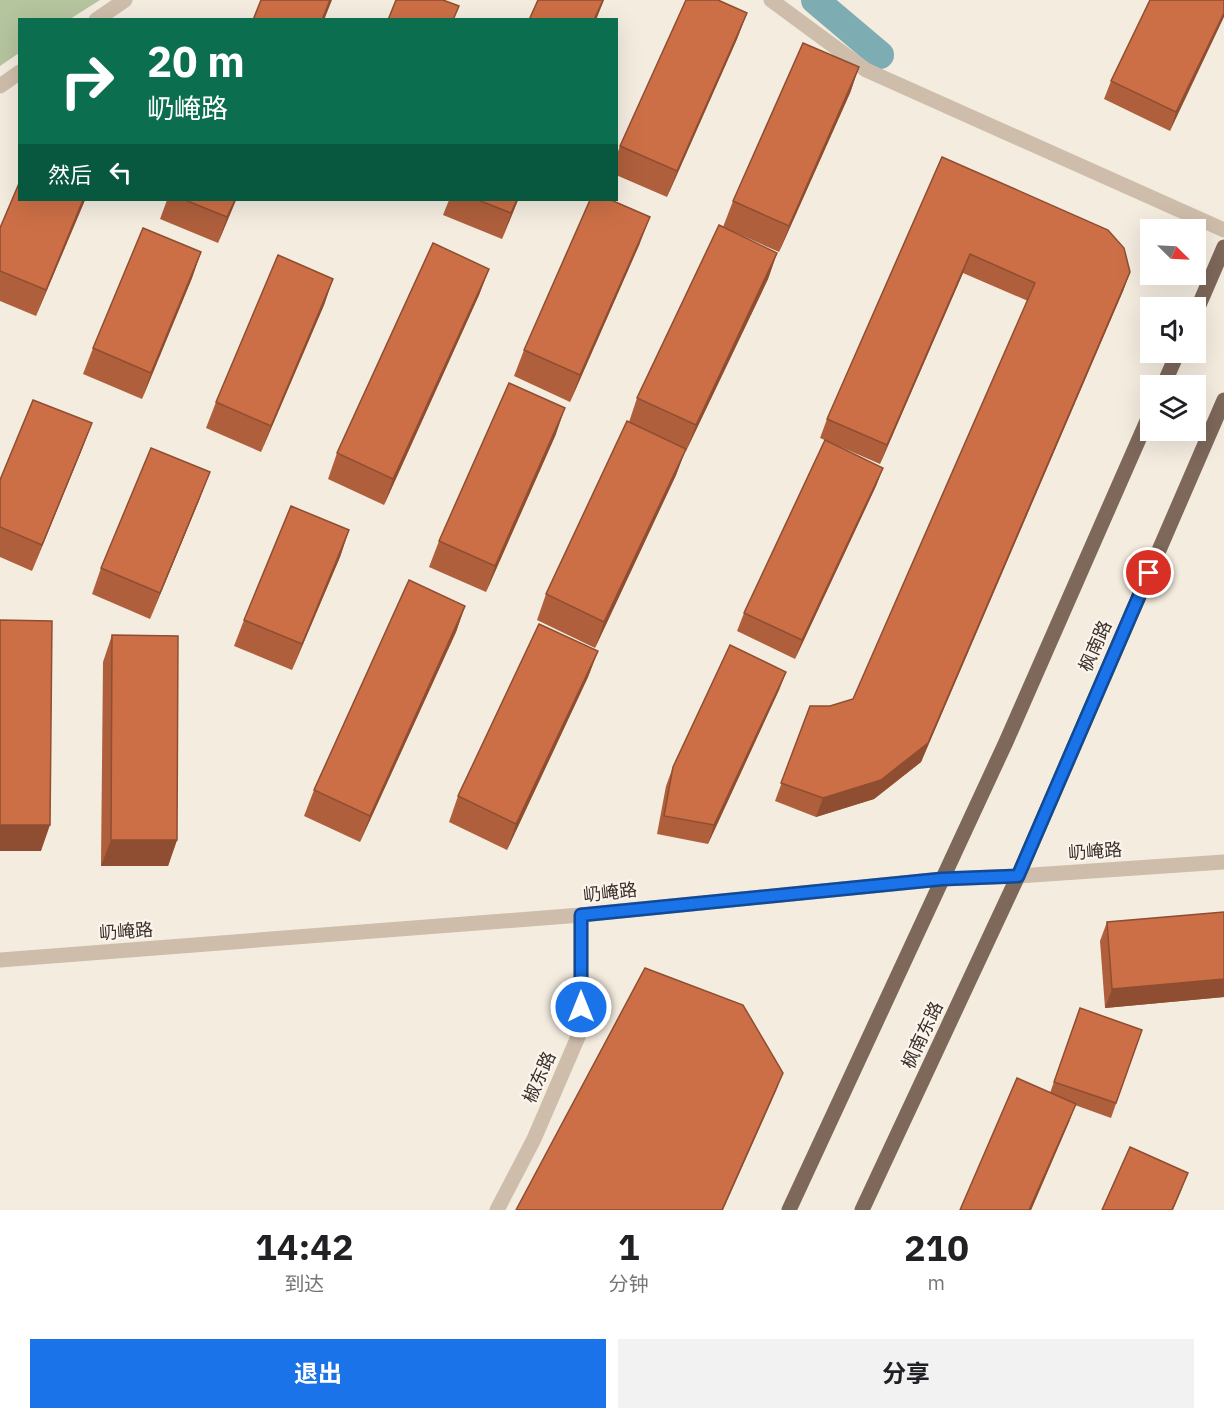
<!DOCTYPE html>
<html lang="zh">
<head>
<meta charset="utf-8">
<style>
	:root { --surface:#fff; --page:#f2f2f2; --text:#202124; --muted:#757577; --accent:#1a73e8 }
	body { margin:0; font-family:"IBM Plex Sans","Noto Sans SC",sans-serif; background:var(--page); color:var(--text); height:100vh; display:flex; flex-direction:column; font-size:22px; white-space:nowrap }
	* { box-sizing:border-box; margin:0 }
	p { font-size:20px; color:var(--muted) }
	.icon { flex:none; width:33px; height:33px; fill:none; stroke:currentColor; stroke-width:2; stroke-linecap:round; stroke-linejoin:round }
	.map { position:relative; height:1210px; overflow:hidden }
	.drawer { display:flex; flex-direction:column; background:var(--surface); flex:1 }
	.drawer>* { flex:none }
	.hud { position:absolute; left:18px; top:18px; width:600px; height:183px; border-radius:0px; box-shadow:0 6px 24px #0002; background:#0b6e4f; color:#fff; overflow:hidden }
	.needle { width:39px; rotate:114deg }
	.buttons { position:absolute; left:1140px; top:219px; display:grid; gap:12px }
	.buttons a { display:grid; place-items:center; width:66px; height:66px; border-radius:0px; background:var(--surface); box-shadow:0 6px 24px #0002; font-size:30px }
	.pin { position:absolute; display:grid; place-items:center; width:51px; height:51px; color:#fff; margin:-26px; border:3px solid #fff; border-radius:50%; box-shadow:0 2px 6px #0007 }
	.me { position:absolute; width:66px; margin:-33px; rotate:0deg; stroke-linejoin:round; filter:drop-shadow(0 0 4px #0008) }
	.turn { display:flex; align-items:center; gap:21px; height:126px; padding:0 30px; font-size:27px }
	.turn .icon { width:78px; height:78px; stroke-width:2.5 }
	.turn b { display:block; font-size:42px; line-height:51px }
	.then { display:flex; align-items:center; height:57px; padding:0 30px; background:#0003; gap:12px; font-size:22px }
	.eta { display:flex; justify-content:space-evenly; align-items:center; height:102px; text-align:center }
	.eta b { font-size:36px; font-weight:700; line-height:42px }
	.button { display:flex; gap:12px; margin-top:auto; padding:12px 30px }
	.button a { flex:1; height:69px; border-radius:0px; background:var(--accent); color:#fff; font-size:24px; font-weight:700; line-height:69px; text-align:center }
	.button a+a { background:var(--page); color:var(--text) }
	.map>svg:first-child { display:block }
	.green { fill:#b5c59e }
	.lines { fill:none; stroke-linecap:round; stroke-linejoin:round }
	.canal { stroke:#7dadb3; stroke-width:28 }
	.minor { stroke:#cebdaa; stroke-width:15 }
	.major { stroke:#7d685a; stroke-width:15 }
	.wall { fill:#af5f3c }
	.shaded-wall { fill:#8f4e31 }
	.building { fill:#cc6f46; stroke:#8f4e31; stroke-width:1.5 }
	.route-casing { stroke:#114b97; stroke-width:15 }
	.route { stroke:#1a73e8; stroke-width:10 }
	.labels { text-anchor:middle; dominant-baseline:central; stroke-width:4.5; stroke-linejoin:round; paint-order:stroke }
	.street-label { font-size:18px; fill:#3b302a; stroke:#fbf5ed }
</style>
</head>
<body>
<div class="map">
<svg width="1224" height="1210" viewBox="0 0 1224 1210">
	<rect width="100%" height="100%" fill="#f4ecdf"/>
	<!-- green -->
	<polygon class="green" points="0,0 100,0 70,19 20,20 19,53 0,66"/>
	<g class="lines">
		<!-- canal -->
		<polyline class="canal" points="815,0 880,55"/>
		<!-- minor -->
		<g class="minor">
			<polyline points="771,0 866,70 1224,230"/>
			<polyline points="96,20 125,0"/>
			<polyline points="0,86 20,72"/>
			<polyline points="0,960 581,915 942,879 1018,876 1224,862"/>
			<polyline points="497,1210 534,1139 581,1030 581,915"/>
		</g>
		<!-- major -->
		<g class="major">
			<polyline points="1196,312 1224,247"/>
			<polyline points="1163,386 1178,352"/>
			<polyline points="789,1210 1006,742 1150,414"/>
			<polyline points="862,1210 1018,876 1224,400"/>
		</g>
	</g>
	<!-- wall -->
	<g class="wall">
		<polygon points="1224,0 1170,131 1104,99 1111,81"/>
		<polygon points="747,13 737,39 667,197 616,175 616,157 620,146"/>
		<polygon points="859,67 850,93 779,252 723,227 733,201"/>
		<polygon points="942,157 1130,272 1123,291 921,762 874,799 816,817 775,801 810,706 830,706 853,699 1028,301 963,273 880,464 820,438 827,419"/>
		<polygon points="85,200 36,316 0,301 0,228"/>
		<polygon points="167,200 236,200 218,243 160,219"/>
		<polygon points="449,200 518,200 502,239 443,215"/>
		<polygon points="640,243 570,402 514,376 524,350"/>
		<polygon points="201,252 192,278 142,399 83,374 93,348"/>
		<polygon points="777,253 768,279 686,451 685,451 676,475 595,648 537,620 546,594 629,422 637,398"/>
		<polygon points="489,269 479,295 384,505 328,479 337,453"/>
		<polygon points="333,279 324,305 261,452 206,428 216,402"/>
		<polygon points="92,423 82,449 32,571 0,557 0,480"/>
		<polygon points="556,434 486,592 429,567 439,541"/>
		<polygon points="883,468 876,486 795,659 737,631 744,613"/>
		<polygon points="200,498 150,619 92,594 101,568"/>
		<polygon points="349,530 340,557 292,670 234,646 244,620"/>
		<polygon points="465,606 456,632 360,842 304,816 314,790"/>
		<polygon points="112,635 177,840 168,866 101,866 103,662"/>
		<polygon points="598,651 588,677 507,850 449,822 458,796"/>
		<polygon points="786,672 779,690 708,844 657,834 666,786 673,767"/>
		<polygon points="1224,912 1224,997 1105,1008 1100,941 1107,922"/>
		<polygon points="1080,1008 1142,1030 1111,1118 1075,1105 1069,1122 1031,1210 960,1210 1050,1093"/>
	</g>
	<!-- shaded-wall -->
	<g class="shaded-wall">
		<polygon points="330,0 332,0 324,20 322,20"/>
		<polygon points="603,0 604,0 596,20 594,20"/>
		<polygon points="747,13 737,39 667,197 677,171"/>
		<polygon points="1224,13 1224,17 1170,131 1176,112"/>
		<polygon points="859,67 850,93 779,252 789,226"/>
		<polygon points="83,200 85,200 36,316 46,290"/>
		<polygon points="235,200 236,200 218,243 227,217"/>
		<polygon points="517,200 518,200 502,239 511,213"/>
		<polygon points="650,217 640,243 570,402 580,375"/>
		<polygon points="201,252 192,278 142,399 151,373"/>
		<polygon points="777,253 768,279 686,451 696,425"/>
		<polygon points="970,254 963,273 880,464 887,445"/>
		<polygon points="489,269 479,295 384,505 393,479"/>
		<polygon points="1130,272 1123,291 921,762 874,799 816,817 823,798"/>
		<polygon points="333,279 324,305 261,452 271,426"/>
		<polygon points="565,408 556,434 486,592 495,566"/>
		<polygon points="92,423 82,449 32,571 42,545"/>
		<polygon points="686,449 676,475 595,648 604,622"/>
		<polygon points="883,468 876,486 795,659 802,640"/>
		<polygon points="210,472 200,498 150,619 160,593"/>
		<polygon points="349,530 340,557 292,670 302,644"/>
		<polygon points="465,606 456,632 360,842 370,816"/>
		<polygon points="598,651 588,677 507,850 516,824"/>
		<polygon points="786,672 779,690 708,844 714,825"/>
		<polygon points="0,825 50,825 41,851 0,851"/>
		<polygon points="111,840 177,840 168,866 101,866"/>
		<polygon points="1224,979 1224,997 1105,1008 1112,989"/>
		<polygon points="783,1073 776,1091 723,1210 722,1210"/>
		<polygon points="1076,1104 1069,1122 1031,1210 1029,1210"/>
		<polygon points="1188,1173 1181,1191 1173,1210 1172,1210"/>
	</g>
	<!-- building -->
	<g class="building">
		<polygon points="261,0 330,0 322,20 253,20"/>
		<polygon points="396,0 443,0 459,6 453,20 388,20"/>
		<polygon points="538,0 603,0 594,20 529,20"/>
		<polygon points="686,0 718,0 747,13 677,171 620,146"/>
		<polygon points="1150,0 1224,0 1224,13 1176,112 1111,81"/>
		<polygon points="803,43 859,67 789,226 733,201"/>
		<polygon points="942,157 1108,230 1124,248 1130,272 928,743 881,780 823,798 781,783 810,706 830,706 853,699 1035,283 970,254 887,445 827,419"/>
		<polygon points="20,181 20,200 83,200 46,290 0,271 0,228"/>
		<polygon points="185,200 235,200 227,217"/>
		<polygon points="478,200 517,200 511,213"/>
		<polygon points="590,200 611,200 650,217 580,375 524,350"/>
		<polygon points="719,225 777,253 696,425 637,398"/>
		<polygon points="143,228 201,252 151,373 93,348"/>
		<polygon points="433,243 489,269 393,479 337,453"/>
		<polygon points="278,255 333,279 271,426 216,402"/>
		<polygon points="509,383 565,408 495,566 439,541"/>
		<polygon points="33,400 92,423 42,545 0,527 0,480"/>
		<polygon points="627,421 686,449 604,622 546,594"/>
		<polygon points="825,440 883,468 802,640 744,613"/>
		<polygon points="151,448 210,472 160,593 101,568"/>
		<polygon points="291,506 349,530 302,644 244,620"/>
		<polygon points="409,580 465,606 370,816 314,790"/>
		<polygon points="0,620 52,621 50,825 0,825"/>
		<polygon points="539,624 598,651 516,824 458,796"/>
		<polygon points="112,635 178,636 177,840 111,840"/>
		<polygon points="730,645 786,672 714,825 664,816 673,767"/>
		<polygon points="1224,912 1224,979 1112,989 1107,922"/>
		<polygon points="645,968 743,1005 783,1073 722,1210 516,1210"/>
		<polygon points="1080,1008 1142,1030 1116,1103 1054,1082"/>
		<polygon points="1017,1078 1076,1104 1029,1210 960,1210"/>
		<polygon points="1130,1147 1188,1173 1172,1210 1102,1210"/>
	</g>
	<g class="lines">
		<defs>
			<polyline id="route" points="581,1007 581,915 942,879 1018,876 1149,573"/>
		</defs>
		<!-- route casing -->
		<use href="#route" class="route-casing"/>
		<!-- route -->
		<use href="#route" class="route"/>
	</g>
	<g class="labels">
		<!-- street labels -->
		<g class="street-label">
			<text transform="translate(1095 646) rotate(-66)">枫南路</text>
			<text transform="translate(1095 851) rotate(-4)">屷崦路</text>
			<text transform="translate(610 892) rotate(-6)">屷崦路</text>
			<text transform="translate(126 931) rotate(-4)">屷崦路</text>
			<text transform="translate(922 1035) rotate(-65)">枫南东路</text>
			<text transform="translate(539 1077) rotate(-66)">椒东路</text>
		</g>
	</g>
</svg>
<div class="buttons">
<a><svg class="needle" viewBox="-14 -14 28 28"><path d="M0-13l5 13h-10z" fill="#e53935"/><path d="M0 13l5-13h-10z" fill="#757577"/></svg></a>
<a><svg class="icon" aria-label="sound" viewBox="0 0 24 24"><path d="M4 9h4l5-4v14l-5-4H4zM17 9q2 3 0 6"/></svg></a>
<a><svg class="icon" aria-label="layers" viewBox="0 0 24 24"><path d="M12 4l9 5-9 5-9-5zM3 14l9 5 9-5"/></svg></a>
</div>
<div class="pin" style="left:1149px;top:573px;background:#d93025"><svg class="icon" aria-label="arrive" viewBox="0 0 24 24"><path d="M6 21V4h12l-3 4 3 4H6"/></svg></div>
<svg class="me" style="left:581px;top:1007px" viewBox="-20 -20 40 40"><circle r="17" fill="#1a73e8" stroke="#fff" stroke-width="3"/><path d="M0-11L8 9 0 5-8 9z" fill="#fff"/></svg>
<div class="hud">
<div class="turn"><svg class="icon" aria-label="right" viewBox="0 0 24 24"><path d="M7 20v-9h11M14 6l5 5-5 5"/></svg><div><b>20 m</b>屷崦路</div></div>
<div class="then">然后<svg class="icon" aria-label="left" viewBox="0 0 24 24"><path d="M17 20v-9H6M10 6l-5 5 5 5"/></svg></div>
</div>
</div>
<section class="drawer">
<div class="eta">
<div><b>14:42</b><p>到达</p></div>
<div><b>1</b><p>分钟</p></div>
<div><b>210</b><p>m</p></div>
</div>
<div class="button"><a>退出</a><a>分享</a></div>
</section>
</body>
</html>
